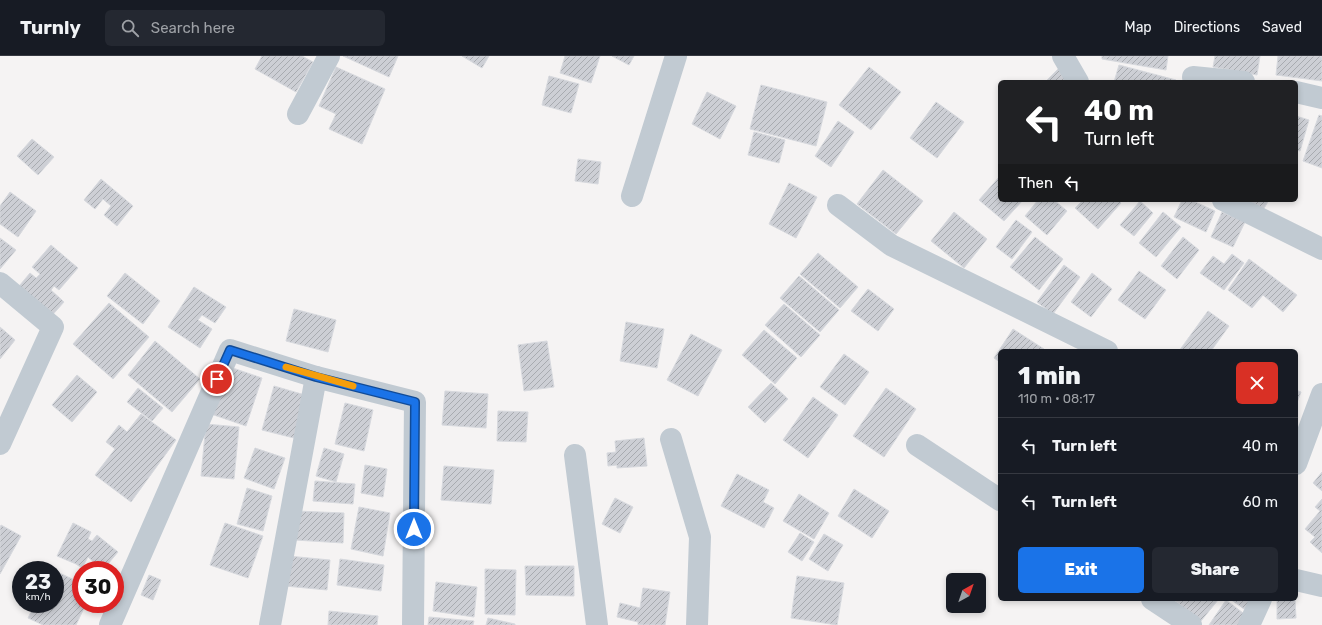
<!DOCTYPE html>
<html lang="en">
<head>
<meta charset="utf-8">
<style>
	:root { --surface:#171b24; --page:#242831; --text:#f1f3f6; --muted:#9ea1a6; --line:#363941; --accent:#1a73e8 }
	body { margin:0; font-family:Rubik,sans-serif; background:var(--page); color:var(--text); height:100vh; display:flex; flex-direction:column; font-size:15px; white-space:nowrap }
	* { box-sizing:border-box; margin:0 }
	p { font-size:13px; color:var(--muted) }
	.icon { flex:none; width:22px; height:22px; fill:none; stroke:currentColor; stroke-width:2; stroke-linecap:round; stroke-linejoin:round }
	.map { position:relative; flex:1; overflow:hidden }
	.side { position:absolute; left:998px; top:293px; width:300px; height:252px; display:flex; flex-direction:column; background:var(--surface); border-radius:6px; box-shadow:0 2px 6px #0003 }
	.side>* { flex:none }
	.guide { position:absolute; left:998px; top:24px; width:300px; height:122px; border-radius:6px; box-shadow:0 2px 6px #0003; background:#202124; color:#fff; overflow:hidden }
	.needle { width:26px; rotate:40deg }
	.fabs { position:absolute; left:946px; top:517px; display:grid; gap:8px }
	.fabs a { display:grid; place-items:center; width:40px; height:40px; border-radius:6px; background:var(--surface); box-shadow:0 2px 6px #0003; font-size:20px }
	.speed { position:absolute; left:12px; top:505px; display:flex; gap:8px; font-size:20px; font-weight:700; text-align:center }
	.speed>* { display:grid; place-content:center; width:52px; height:52px; border-radius:50%; background:var(--surface); box-shadow:0 2px 6px #0003; line-height:1 }
	.speed small { font-size:10px; font-weight:400 }
	.speed .limit { border:6px solid #d22; background:#fff; color:#111 }
	.pin { position:absolute; display:grid; place-items:center; width:34px; height:34px; color:#fff; margin:-17px; border:2px solid #fff; border-radius:50%; box-shadow:0 1px 4px #0007 }
	.me { position:absolute; width:44px; margin:-22px; rotate:0deg; stroke-linejoin:round; filter:drop-shadow(0 0 3px #0008) }
	.turn { display:flex; align-items:center; gap:14px; height:84px; padding:0 20px; font-size:18px }
	.turn .icon { width:52px; height:52px; stroke-width:2.5 }
	.turn b { display:block; font-size:28px; line-height:34px }
	.then { display:flex; align-items:center; height:38px; padding:0 20px; background:#0003; gap:8px; font-size:15px }
	.round { display:grid; place-items:center; flex:none; width:42px; height:42px; border-radius:6px; background:var(--page) }
	.headline { display:flex; align-items:center; justify-content:space-between; height:68px; padding:0 20px }
	h1 { font-size:24px; font-weight:800; line-height:30px }
	.cta { display:flex; gap:8px; margin-top:auto; padding:8px 20px }
	.cta a { flex:1; height:46px; border-radius:6px; background:var(--accent); color:#fff; font-size:16px; font-weight:800; line-height:46px; text-align:center }
	.cta a+a { background:var(--page); color:var(--text) }
	ul { padding:0; list-style:none }
	li { display:flex; align-items:center; gap:12px; height:56px; padding:0 20px; border-top:1px solid var(--line) }
	li div { flex:1 }
	li b { display:block; font-size:15px }
	li em { font-style:normal }
	header { display:flex; align-items:center; gap:24px; box-sizing:border-box; height:56px; padding:0 20px; background:var(--surface); border-bottom:1px solid var(--line) }
	header strong { font-size:19px }
	nav { display:flex; gap:22px; margin-inline-start:auto; font-size:14px }
	.search { width:280px; height:36px; background:var(--page); display:flex; align-items:center; gap:10px; box-sizing:border-box; padding:0 14px; border-radius:6px; color:var(--muted); font-size:15px }
	.map>svg:first-child { display:block }
	.building { fill:url(#building-hatch); stroke:#d7d9de }
	.lines { fill:none; stroke-linecap:round; stroke-linejoin:round }
	.minor { stroke:#c1cad2; stroke-width:22 }
	.route-casing { stroke:#114b97; stroke-width:10 }
	.route { stroke:#1a73e8; stroke-width:7 }
	.slow { stroke:#f59e0b; stroke-width:7 }
</style>
</head>
<body>
<header>
<strong>Turnly</strong>
<div class="search"><svg class="icon" aria-label="search" viewBox="0 0 24 24"><circle cx="10" cy="10" r="6"/><path d="M15 15l6 6"/></svg>Search here</div>
<nav><a>Map</a><a>Directions</a><a>Saved</a></nav>
</header>
<div class="map">
<svg width="1322" height="569" viewBox="0 0 1322 569">
	<defs>
		<pattern id="building-hatch" width="6" height="6" patternUnits="userSpaceOnUse"><rect width="6" height="6" fill="#cdcfd5"/><path d="M-1 1l2-2M0 6l6-6M5 7l2-2" fill="none" stroke="#a8abb0"/></pattern>
	</defs>
	<rect width="100%" height="100%" fill="#f5f3f3"/>
	<!-- building -->
	<g class="building">
		<polygon points="262,0 302,0 313,6 296,36 255,13"/>
		<polygon points="343,0 398,0 389,21"/>
		<polygon points="462,0 489,0 482,12"/>
		<polygon points="565,0 600,0 591,27 560,17"/>
		<polygon points="612,0 634,0 629,9"/>
		<polygon points="1102,0 1168,0 1166,14 1102,3"/>
		<polygon points="1215,0 1260,0 1257,19 1213,11"/>
		<polygon points="1278,0 1322,0 1322,25 1276,19"/>
		<polygon points="1119,9 1176,24 1176,26 1114,26"/>
		<polygon points="336,11 385,33 362,88 329,73 336,58 319,50"/>
		<polygon points="869,11 901,36 871,74 839,49"/>
		<polygon points="1058,13 1069,26 1045,26"/>
		<polygon points="549,20 579,28 571,57 542,49"/>
		<polygon points="761,29 827,46 816,90 750,73"/>
		<polygon points="707,36 736,50 720,83 692,68"/>
		<polygon points="936,46 964,66 937,102 910,82"/>
		<polygon points="1319,59 1322,60 1322,112 1303,105"/>
		<polygon points="1296,60 1309,64 1300,95 1296,94"/>
		<polygon points="838,65 854,76 831,111 815,100"/>
		<polygon points="754,76 785,84 779,107 748,99"/>
		<polygon points="32,83 54,101 38,119 17,100"/>
		<polygon points="578,103 601,106 598,128 575,125"/>
		<polygon points="883,114 923,145 896,178 857,148"/>
		<polygon points="1000,120 1000,144 1023,144 1004,165 979,144"/>
		<polygon points="101,123 133,150 117,170 104,159 111,150 103,143 95,153 84,144"/>
		<polygon points="789,127 817,141 796,182 769,168"/>
		<polygon points="10,136 36,155 18,181 0,168 0,150"/>
		<polygon points="1038,144 1054,144 1067,155 1047,179 1025,160"/>
		<polygon points="1083,144 1118,144 1121,147 1098,173 1075,152"/>
		<polygon points="1182,144 1191,144 1215,155 1206,176 1174,161"/>
		<polygon points="1248,144 1269,144 1263,154"/>
		<polygon points="1140,145 1153,157 1134,180 1120,169"/>
		<polygon points="954,156 987,183 964,212 931,185"/>
		<polygon points="1163,156 1181,171 1156,201 1139,187"/>
		<polygon points="1222,156 1245,166 1233,191 1211,181"/>
		<polygon points="1016,164 1032,176 1012,203 996,191"/>
		<polygon points="1035,181 1063,203 1039,234 1010,211"/>
		<polygon points="1183,181 1199,194 1177,223 1161,210"/>
		<polygon points="0,182 16,194 0,213"/>
		<polygon points="51,189 78,212 59,234 54,230 51,234 64,246 48,264 15,235 30,217 36,222 40,218 32,211"/>
		<polygon points="818,197 858,231 840,252 800,218"/>
		<polygon points="1232,198 1244,207 1224,234 1200,217 1213,200 1224,208"/>
		<polygon points="1249,203 1297,239 1283,256 1263,239 1252,252 1228,234"/>
		<polygon points="1064,209 1080,221 1053,258 1037,246"/>
		<polygon points="1139,215 1166,234 1145,263 1118,244"/>
		<polygon points="125,217 160,245 143,268 107,240"/>
		<polygon points="1092,217 1112,233 1091,261 1071,246"/>
		<polygon points="799,220 839,254 820,276 780,242"/>
		<polygon points="194,231 226,251 215,267 202,259 198,264 212,273 200,292 168,271"/>
		<polygon points="868,233 894,253 878,275 851,255"/>
		<polygon points="109,247 149,281 113,323 73,288"/>
		<polygon points="784,248 820,279 801,301 765,269"/>
		<polygon points="294,253 336,264 328,296 286,285"/>
		<polygon points="1208,255 1229,270 1211,295 1179,295"/>
		<polygon points="626,266 664,273 657,312 620,305"/>
		<polygon points="0,271 15,284 0,303"/>
		<polygon points="1013,273 1044,293 1043,295 1000,295 1000,306 994,302"/>
		<polygon points="764,274 797,302 775,328 742,299"/>
		<polygon points="691,278 722,294 698,340 667,324"/>
		<polygon points="155,285 200,323 172,356 128,319"/>
		<polygon points="547,285 554,331 524,335 518,289"/>
		<polygon points="844,298 869,316 845,349 820,331"/>
		<polygon points="227,310 262,322 246,370 211,358"/>
		<polygon points="77,319 97,336 72,366 52,349"/>
		<polygon points="771,327 788,343 765,367 748,351"/>
		<polygon points="274,330 305,339 294,382 262,374"/>
		<polygon points="138,332 163,352 152,365 127,346"/>
		<polygon points="886,332 916,353 884,401 853,380"/>
		<polygon points="1296,334 1301,336 1296,349"/>
		<polygon points="445,335 488,338 486,372 442,369"/>
		<polygon points="813,341 838,359 808,402 783,384"/>
		<polygon points="345,347 373,354 364,395 335,388"/>
		<polygon points="498,355 528,356 526,386 497,385"/>
		<polygon points="141,358 176,384 131,446 95,419 115,393 106,386 119,369 127,376"/>
		<polygon points="206,368 239,371 234,423 201,420"/>
		<polygon points="644,382 647,410 617,412 617,409 608,410 607,397 616,396 615,385"/>
		<polygon points="255,392 285,402 274,433 244,422"/>
		<polygon points="324,392 344,398 336,426 316,420"/>
		<polygon points="365,409 387,413 383,441 361,437"/>
		<polygon points="444,410 494,414 491,448 441,444"/>
		<polygon points="1322,416 1322,435 1313,427"/>
		<polygon points="737,418 769,434 763,446 774,452 764,472 721,450"/>
		<polygon points="315,425 355,428 353,448 313,445"/>
		<polygon points="247,432 272,440 263,475 237,468"/>
		<polygon points="854,433 889,455 872,482 838,460"/>
		<polygon points="799,438 829,457 814,483 783,465"/>
		<polygon points="615,442 633,451 620,477 602,468"/>
		<polygon points="1322,443 1322,497 1310,486 1315,481 1305,473 1320,455 1315,451"/>
		<polygon points="359,451 390,457 383,500 351,493"/>
		<polygon points="296,455 344,457 343,487 295,484"/>
		<polygon points="73,467 91,476 88,483 92,485 97,479 118,496 103,514 88,501 82,512 76,508 57,500"/>
		<polygon points="225,467 263,480 248,522 210,509"/>
		<polygon points="1,469 21,480 0,518 0,472"/>
		<polygon points="800,477 814,486 802,505 788,496"/>
		<polygon points="824,478 843,489 828,515 809,503"/>
		<polygon points="288,500 330,504 327,534 285,530"/>
		<polygon points="340,503 384,509 381,535 337,529"/>
		<polygon points="525,510 574,510 574,540 526,539"/>
		<polygon points="485,513 516,514 515,559 485,558"/>
		<polygon points="55,515 81,527 81,548 86,548 76,569 43,569 28,562 35,548 55,548"/>
		<polygon points="149,519 161,524 153,544 141,539"/>
		<polygon points="797,520 844,527 837,569 791,562"/>
		<polygon points="436,526 477,531 474,561 433,555"/>
		<polygon points="643,532 670,536 665,569 638,569 638,566 617,561 620,547 640,552"/>
		<polygon points="1173,543 1217,543 1218,544 1201,565"/>
		<polygon points="1230,543 1252,543 1244,553"/>
		<polygon points="1277,543 1295,543 1296,562 1277,563"/>
		<polygon points="1226,544 1247,560 1241,569 1209,569"/>
		<polygon points="329,555 378,560 377,569 328,569"/>
		<polygon points="429,561 474,565 473,569 428,569"/>
		<polygon points="488,562 515,568 515,569 486,569"/>
	</g>
	<g class="lines">
		<!-- minor -->
		<g class="minor">
			<polyline points="1063,0 1078,26"/>
			<polyline points="1193,21 1244,26"/>
			<polyline points="1296,36 1322,42"/>
			<polyline points="298,58 329,0"/>
			<polyline points="632,140 676,0"/>
			<polyline points="1223,144 1322,193"/>
			<polyline points="838,149 891,189 1107,295"/>
			<polyline points="0,227 53,271 0,388"/>
			<polyline points="671,383 700,481 697,569"/>
			<polyline points="917,389 1000,444"/>
			<polyline points="575,399 597,569"/>
			<polyline points="1296,408 1322,338"/>
			<polyline points="1296,524 1322,530"/>
			<polyline points="1152,543 1191,569"/>
			<polyline points="110,569 230,294 316,321"/>
			<polyline points="270,569 316,321 415,346 413,569"/>
			<polyline points="1249,569 1261,543"/>
		</g>
	</g>
	<g class="lines">
		<defs>
			<polyline id="route" points="217,323 230,294 316,321 415,346 414,473"/>
		</defs>
		<!-- route casing -->
		<use href="#route" class="route-casing"/>
		<!-- route -->
		<use href="#route" class="route"/>
		<!-- slow -->
		<polyline class="slow" points="286,311 353,330"/>
	</g>
</svg>
<div class="fabs">
<a><svg class="needle" viewBox="-14 -14 28 28"><path d="M0-13l5 13h-10z" fill="#e53935"/><path d="M0 13l5-13h-10z" fill="#9ea1a6"/></svg></a>
</div>
<div class="speed"><div>23<small>km/h</small></div><div class="limit">30</div></div>
<div class="pin" style="left:217px;top:323px;background:#d93025"><svg class="icon" aria-label="arrive" viewBox="0 0 24 24"><path d="M6 21V4h12l-3 4 3 4H6"/></svg></div>
<svg class="me" style="left:414px;top:473px" viewBox="-20 -20 40 40"><circle r="17" fill="#1a73e8" stroke="#fff" stroke-width="3"/><path d="M0-11L8 9 0 5-8 9z" fill="#fff"/></svg>
<div class="guide">
<div class="turn"><svg class="icon" aria-label="left" viewBox="0 0 24 24"><path d="M17 20v-9H6M10 6l-5 5 5 5"/></svg><div><b>40 m</b>Turn left</div></div>
<div class="then">Then<svg class="icon" aria-label="left" viewBox="0 0 24 24"><path d="M17 20v-9H6M10 6l-5 5 5 5"/></svg></div>
</div>
<section class="side">
<div class="headline"><div><h1>1 min</h1><p>110 m · 08:17</p></div><a class="round" style="background:#d93025;color:#fff"><svg class="icon" aria-label="close" viewBox="0 0 24 24"><path d="M6 6l12 12M18 6L6 18"/></svg></a></div>
<ul>
<li><svg class="icon" aria-label="left" viewBox="0 0 24 24"><path d="M17 20v-9H6M10 6l-5 5 5 5"/></svg><div><b>Turn left</b></div><em>40 m</em></li>
<li><svg class="icon" aria-label="left" viewBox="0 0 24 24"><path d="M17 20v-9H6M10 6l-5 5 5 5"/></svg><div><b>Turn left</b></div><em>60 m</em></li>
</ul>
<div class="cta"><a>Exit</a><a>Share</a></div>
</section>
</div>
</body>
</html>
